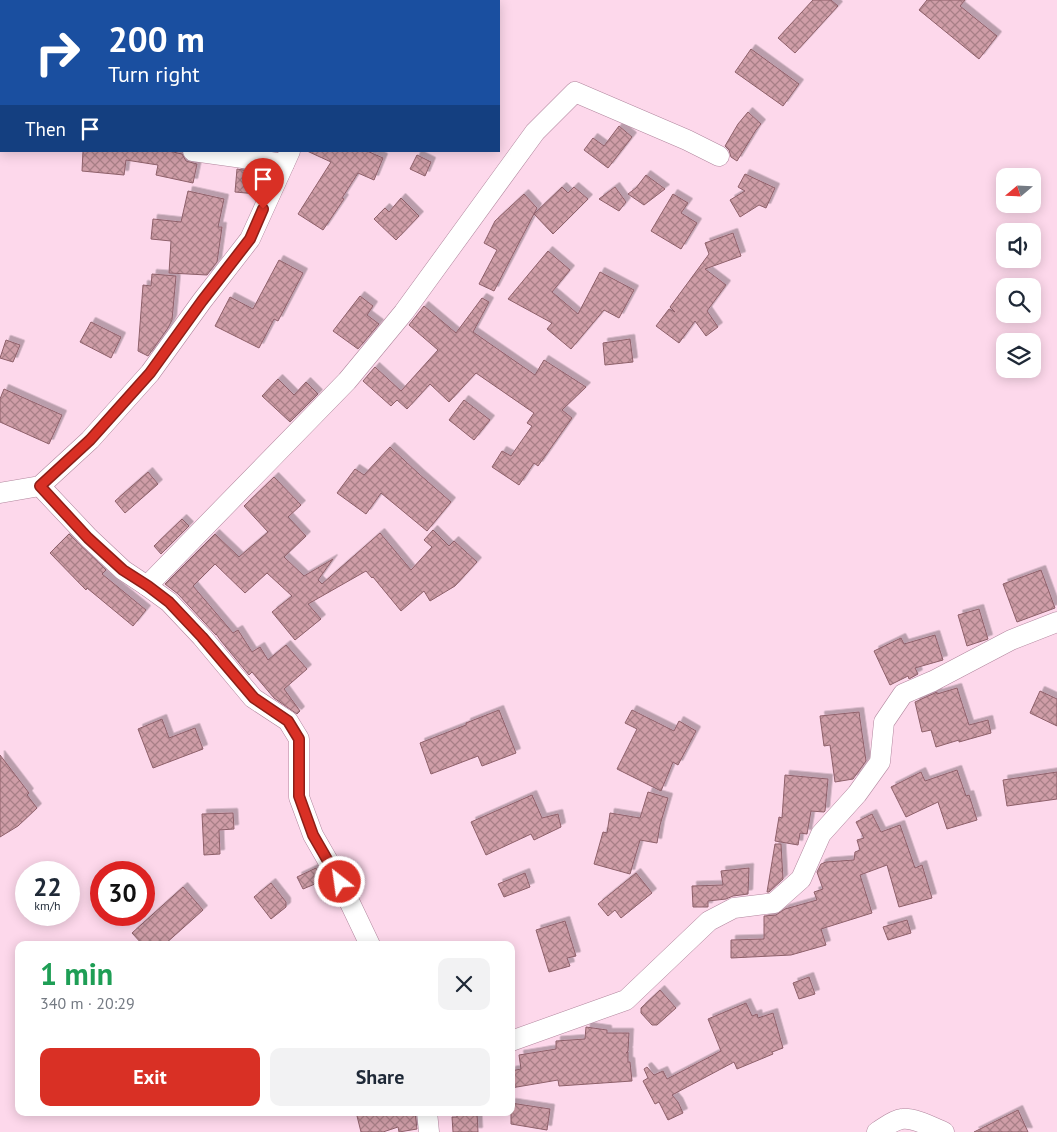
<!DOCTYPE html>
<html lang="en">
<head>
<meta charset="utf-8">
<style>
	:root { --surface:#fff; --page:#f2f2f3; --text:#1f2937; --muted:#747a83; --accent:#d93025 }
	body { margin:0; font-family:"PT Sans",sans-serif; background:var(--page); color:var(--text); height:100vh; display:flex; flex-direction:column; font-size:19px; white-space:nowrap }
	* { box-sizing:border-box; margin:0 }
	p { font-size:16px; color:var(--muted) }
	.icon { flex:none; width:28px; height:28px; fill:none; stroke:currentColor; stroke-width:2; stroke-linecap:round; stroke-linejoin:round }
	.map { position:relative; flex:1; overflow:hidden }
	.side { position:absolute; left:15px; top:941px; width:500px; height:175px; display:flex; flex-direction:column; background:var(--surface); border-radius:10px; box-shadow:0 2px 12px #0003 }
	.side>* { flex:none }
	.banner { position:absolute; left:0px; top:0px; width:500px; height:152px; box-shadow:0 2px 12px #0003; background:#1a4fa0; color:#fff; overflow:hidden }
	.needle { width:32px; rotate:251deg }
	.fabs { position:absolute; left:996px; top:168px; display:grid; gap:10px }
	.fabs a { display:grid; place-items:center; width:45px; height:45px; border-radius:10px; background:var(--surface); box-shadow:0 2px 12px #0003; font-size:25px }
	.speed { position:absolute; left:15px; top:861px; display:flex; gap:10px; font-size:25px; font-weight:700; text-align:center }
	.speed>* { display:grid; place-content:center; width:65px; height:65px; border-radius:50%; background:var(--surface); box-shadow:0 2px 12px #0003; line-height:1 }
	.speed small { font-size:12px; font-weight:400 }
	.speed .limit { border:8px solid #d22; background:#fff; color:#111 }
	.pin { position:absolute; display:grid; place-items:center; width:42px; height:42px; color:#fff; margin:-51px -21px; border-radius:50% 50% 50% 0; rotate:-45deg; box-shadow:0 0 5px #0007 }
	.pin .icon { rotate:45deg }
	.me { position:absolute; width:55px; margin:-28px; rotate:330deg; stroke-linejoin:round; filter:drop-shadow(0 0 4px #0008) }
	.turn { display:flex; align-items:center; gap:18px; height:105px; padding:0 25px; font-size:22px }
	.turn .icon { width:65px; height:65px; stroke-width:2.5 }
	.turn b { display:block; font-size:35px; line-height:42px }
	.then { display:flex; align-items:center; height:48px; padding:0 25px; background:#0003; gap:10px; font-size:19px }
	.round { display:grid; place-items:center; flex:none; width:52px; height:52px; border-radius:10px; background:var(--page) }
	.overview { display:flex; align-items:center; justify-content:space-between; height:85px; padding:0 25px }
	h1 { font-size:30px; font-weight:700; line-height:38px; color:#1e9e55 }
	.cta { display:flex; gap:10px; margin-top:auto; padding:10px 25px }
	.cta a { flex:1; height:58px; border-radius:10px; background:var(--accent); color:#fff; font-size:20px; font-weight:700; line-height:58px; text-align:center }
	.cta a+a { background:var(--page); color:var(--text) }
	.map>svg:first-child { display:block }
	.building { fill:url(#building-cross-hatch); stroke:#8e606a; filter:url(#shadow) }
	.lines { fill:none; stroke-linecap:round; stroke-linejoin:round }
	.minor-casing { stroke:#b1869d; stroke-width:21 }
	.minor { stroke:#fff; stroke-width:20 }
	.route-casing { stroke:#8d1f18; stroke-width:12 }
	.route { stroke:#d93025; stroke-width:9 }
</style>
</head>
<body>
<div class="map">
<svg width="1057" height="1132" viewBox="0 0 1057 1132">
	<defs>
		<pattern id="building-cross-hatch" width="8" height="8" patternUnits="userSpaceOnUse" patternTransform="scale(1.25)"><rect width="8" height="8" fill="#cf9da7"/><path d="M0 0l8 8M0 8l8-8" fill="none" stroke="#a87f87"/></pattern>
		<filter id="shadow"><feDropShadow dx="4.5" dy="-4.5" stdDeviation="0" flood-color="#0004"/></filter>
	</defs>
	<rect width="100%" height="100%" fill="#fdd8eb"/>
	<!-- building -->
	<g class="building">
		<polygon points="813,0 831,0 838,6 795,53 778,38"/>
		<polygon points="927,0 965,0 960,6 997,36 979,59 919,10"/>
		<polygon points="751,49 799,84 783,106 735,72"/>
		<polygon points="748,112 761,124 756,130 737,161 731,157 729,150 725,146 738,124"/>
		<polygon points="619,126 632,137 608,168 584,150 593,138 604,146"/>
		<polygon points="83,151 169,151 182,154 186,161 197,164 193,183 156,175 158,165 126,160 124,175 82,171"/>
		<polygon points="307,151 367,151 383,158 374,180 358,173 342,198 344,199 323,230 298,214 331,162"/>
		<polygon points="417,155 431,162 425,176 410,169"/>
		<polygon points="237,169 254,172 253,179 264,180 257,194 235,192"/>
		<polygon points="745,174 775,188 766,208 759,205 740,217 730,200 745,191 738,187"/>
		<polygon points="646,175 665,189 644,205 628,194 636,188"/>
		<polygon points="562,187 568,193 574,187 588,199 553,234 534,214"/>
		<polygon points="615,187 626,202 619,211 599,199"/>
		<polygon points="188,191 224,199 218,227 222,227 217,262 207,275 169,273 171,241 151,239 153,219 181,222"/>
		<polygon points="524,194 537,208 494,291 479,284 497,250 484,243 495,221"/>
		<polygon points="673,194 688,203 681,213 697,223 681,249 651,231"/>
		<polygon points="401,198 419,216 396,240 374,219 385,208 389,212"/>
		<polygon points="733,233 741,256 705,269 726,285 707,311 718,327 706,336 695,321 679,343 656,326 669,309 675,312 670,307 709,254 705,243"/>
		<polygon points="548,251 570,270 552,292 578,314 600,272 634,290 619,318 604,310 571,349 547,329 552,323 508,299"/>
		<polygon points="279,260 303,273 278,321 274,319 259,348 215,326 230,297 253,309"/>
		<polygon points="152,274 176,276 172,320 168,328 148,356 138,351 143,285 151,286"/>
		<polygon points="360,296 373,306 367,315 379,324 358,349 333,331"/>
		<polygon points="482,298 489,302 473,332 535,375 544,360 586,387 562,410 572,418 538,466 534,463 519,485 492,467 502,451 511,456 532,426 527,423 534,413 476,373 449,402 430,384 407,409 397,400 391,406 363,381 375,367 401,391 438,350 409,325 424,306 456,333"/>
		<polygon points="91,322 121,337 111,358 80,342"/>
		<polygon points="630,339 633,362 605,365 603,343"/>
		<polygon points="6,340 20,345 13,362 0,358"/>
		<polygon points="278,379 294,395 306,382 318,394 290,422 262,396"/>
		<polygon points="4,389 62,415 49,444 0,422 0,399"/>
		<polygon points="464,400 490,420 474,440 449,420"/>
		<polygon points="390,447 419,474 451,502 427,531 381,493 366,514 337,493 355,469 364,475"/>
		<polygon points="148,472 158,484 125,513 115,501"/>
		<polygon points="274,477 301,505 288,517 306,536 284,557 304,576 333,559 318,580 322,584 380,533 411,570 432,547 424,540 433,530 449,546 454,541 477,562 455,586 430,601 424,591 401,611 373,577 372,578 366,571 308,604 321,619 295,640 272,612 292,596 267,573 245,593 215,564 193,586 233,633 238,630 252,652 260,647 268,660 286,645 307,669 284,689 300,711 297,714 274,698 252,672 249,675 221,641 216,634 216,635 178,594 165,584 215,534 239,557 268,532 244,506"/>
		<polygon points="182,519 189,526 161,554 154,546"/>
		<polygon points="69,534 106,570 102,574 146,610 133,626 87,588 86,590 50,553"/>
		<polygon points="1041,570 1055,608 1017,622 1003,584"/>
		<polygon points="979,609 988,639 967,646 958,615"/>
		<polygon points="935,635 943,660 915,668 918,674 909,679 908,676 890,685 874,651 901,638 904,644"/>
		<polygon points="957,688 969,725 988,720 991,733 959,742 959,740 936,747 931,730 922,732 915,702 937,692 937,694"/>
		<polygon points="1040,691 1057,699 1057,726 1030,713"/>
		<polygon points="499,710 516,753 482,766 478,756 431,774 420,743 466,725 466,723"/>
		<polygon points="632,710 674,731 679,721 696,731 678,765 673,762 661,791 617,769 637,729 625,723"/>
		<polygon points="859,712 866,761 853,779 835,782 830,745 824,746 820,716"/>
		<polygon points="162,719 169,738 195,728 203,749 153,768 138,729"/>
		<polygon points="0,755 29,793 27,795 37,808 18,826 0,837"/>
		<polygon points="957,770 966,796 969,795 977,820 947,829 938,802 906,817 891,787 921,772 925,781"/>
		<polygon points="1057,772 1057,799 1007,806 1003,780"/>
		<polygon points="785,775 828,779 825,811 824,812 811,811 807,834 800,833 798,845 775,841 779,817 782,818"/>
		<polygon points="648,792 668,798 660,825 657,843 640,840 630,874 594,864 603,832 607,833 610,813 640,818"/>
		<polygon points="532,795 542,818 558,814 561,827 534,840 531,834 486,855 471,822"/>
		<polygon points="233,813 234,829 219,830 220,854 204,855 202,814"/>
		<polygon points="872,814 881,832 900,825 915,868 922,865 932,898 899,907 887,865 860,875 872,913 821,929 826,945 791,955 731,958 731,940 764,939 764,916 776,915 785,909 817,900 814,892 823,889 817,872 821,864 826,862 854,860 855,852 860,850 857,840 864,838 856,822"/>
		<polygon points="775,844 781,844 783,879 769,892 767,892"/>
		<polygon points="316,868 322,881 303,889 297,877"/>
		<polygon points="749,868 748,894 733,896 726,899 708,901 708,907 693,907 692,886 723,885 721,871"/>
		<polygon points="525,873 530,887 504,897 498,884"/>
		<polygon points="636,873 652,893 621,918 615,910 608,916 598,904"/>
		<polygon points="271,883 286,902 286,907 271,919 254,897"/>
		<polygon points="183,887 203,910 164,945 143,945 132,933"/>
		<polygon points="907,920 911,933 888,940 883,927"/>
		<polygon points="565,921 576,956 567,958 570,966 549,972 536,930"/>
		<polygon points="809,977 815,994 799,999 793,983"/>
		<polygon points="660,990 676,1008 657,1025 652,1025 641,1013 641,1008"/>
		<polygon points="746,1003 752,1016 757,1014 758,1018 773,1013 783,1048 772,1052 773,1054 737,1069 734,1062 672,1095 678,1102 683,1113 668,1120 659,1102 655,1104 643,1081 648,1078 644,1069 647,1067 654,1075 663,1071 667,1079 721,1051 708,1019"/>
		<polygon points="586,1027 607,1030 607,1033 629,1033 628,1051 626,1053 628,1052 628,1062 630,1062 632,1081 559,1086 558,1080 511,1088 511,1071 521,1069 519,1055 556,1049 556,1041 585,1039"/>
		<polygon points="511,1103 550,1109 547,1130 511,1124"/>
		<polygon points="1018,1110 1028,1132 974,1132"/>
		<polygon points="356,1112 415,1112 417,1129 399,1132 398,1127 383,1132 361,1132"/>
		<polygon points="457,1112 477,1112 478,1132 453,1132 452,1117 457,1117"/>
	</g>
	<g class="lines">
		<defs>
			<g id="minor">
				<polyline points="66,0 70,1"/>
				<polyline points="369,1 369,0"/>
				<polyline points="193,151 284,164"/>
				<polyline points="40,486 89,538 123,570 147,586 169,602 202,637 253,698 288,721 299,739 299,797 313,835 340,882 370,945"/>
				<polyline points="0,493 40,486 90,440 150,373 202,301 250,239 290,151"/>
				<polyline points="147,586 347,381 404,312 535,132 575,92 687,140 719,156"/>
				<polyline points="511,1041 626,1000 709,921 734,908 774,903 801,879 821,834 857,794 880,762 884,722 903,694 933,681 1011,640 1057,622"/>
				<polyline points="427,1112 429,1132"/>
				<path d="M877,1132C884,1128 893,1120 902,1119C913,1117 934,1128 944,1132"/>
			</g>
		</defs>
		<!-- minor casing -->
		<use href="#minor" class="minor-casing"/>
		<!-- minor -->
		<use href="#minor" class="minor"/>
	</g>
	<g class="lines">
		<defs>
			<polyline id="route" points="263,209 250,239 202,301 150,373 90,440 40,486 88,538 123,570 148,586 169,602 202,637 254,698 288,721 299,739 299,796 313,835 340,882"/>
		</defs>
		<!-- route casing -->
		<use href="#route" class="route-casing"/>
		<!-- route -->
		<use href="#route" class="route"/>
	</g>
</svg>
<div class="fabs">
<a><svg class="needle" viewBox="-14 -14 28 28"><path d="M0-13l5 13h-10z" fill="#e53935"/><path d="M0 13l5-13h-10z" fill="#747a83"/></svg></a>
<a><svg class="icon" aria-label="sound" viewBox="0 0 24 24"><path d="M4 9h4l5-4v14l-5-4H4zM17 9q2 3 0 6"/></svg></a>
<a><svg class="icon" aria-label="search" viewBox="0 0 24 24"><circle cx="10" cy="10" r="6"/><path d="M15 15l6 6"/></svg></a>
<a><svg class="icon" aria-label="layers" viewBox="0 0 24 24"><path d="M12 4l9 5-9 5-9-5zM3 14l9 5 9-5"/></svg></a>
</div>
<div class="speed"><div>22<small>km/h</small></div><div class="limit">30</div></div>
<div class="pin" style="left:263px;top:209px;background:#d93025"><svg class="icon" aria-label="arrive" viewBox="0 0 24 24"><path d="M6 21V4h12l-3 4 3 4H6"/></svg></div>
<svg class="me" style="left:340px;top:882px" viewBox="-20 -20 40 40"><circle r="17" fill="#d93025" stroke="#fff" stroke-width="3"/><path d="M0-11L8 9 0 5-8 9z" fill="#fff"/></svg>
<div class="banner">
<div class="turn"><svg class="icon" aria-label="right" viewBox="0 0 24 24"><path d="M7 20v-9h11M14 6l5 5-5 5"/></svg><div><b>200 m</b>Turn right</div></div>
<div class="then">Then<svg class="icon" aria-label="arrive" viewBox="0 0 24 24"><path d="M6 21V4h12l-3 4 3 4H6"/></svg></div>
</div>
<section class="side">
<div class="overview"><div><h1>1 min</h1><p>340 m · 20:29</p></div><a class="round"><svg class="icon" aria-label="close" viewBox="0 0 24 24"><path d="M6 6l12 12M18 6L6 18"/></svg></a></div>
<div class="cta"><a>Exit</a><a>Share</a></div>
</section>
</div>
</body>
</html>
